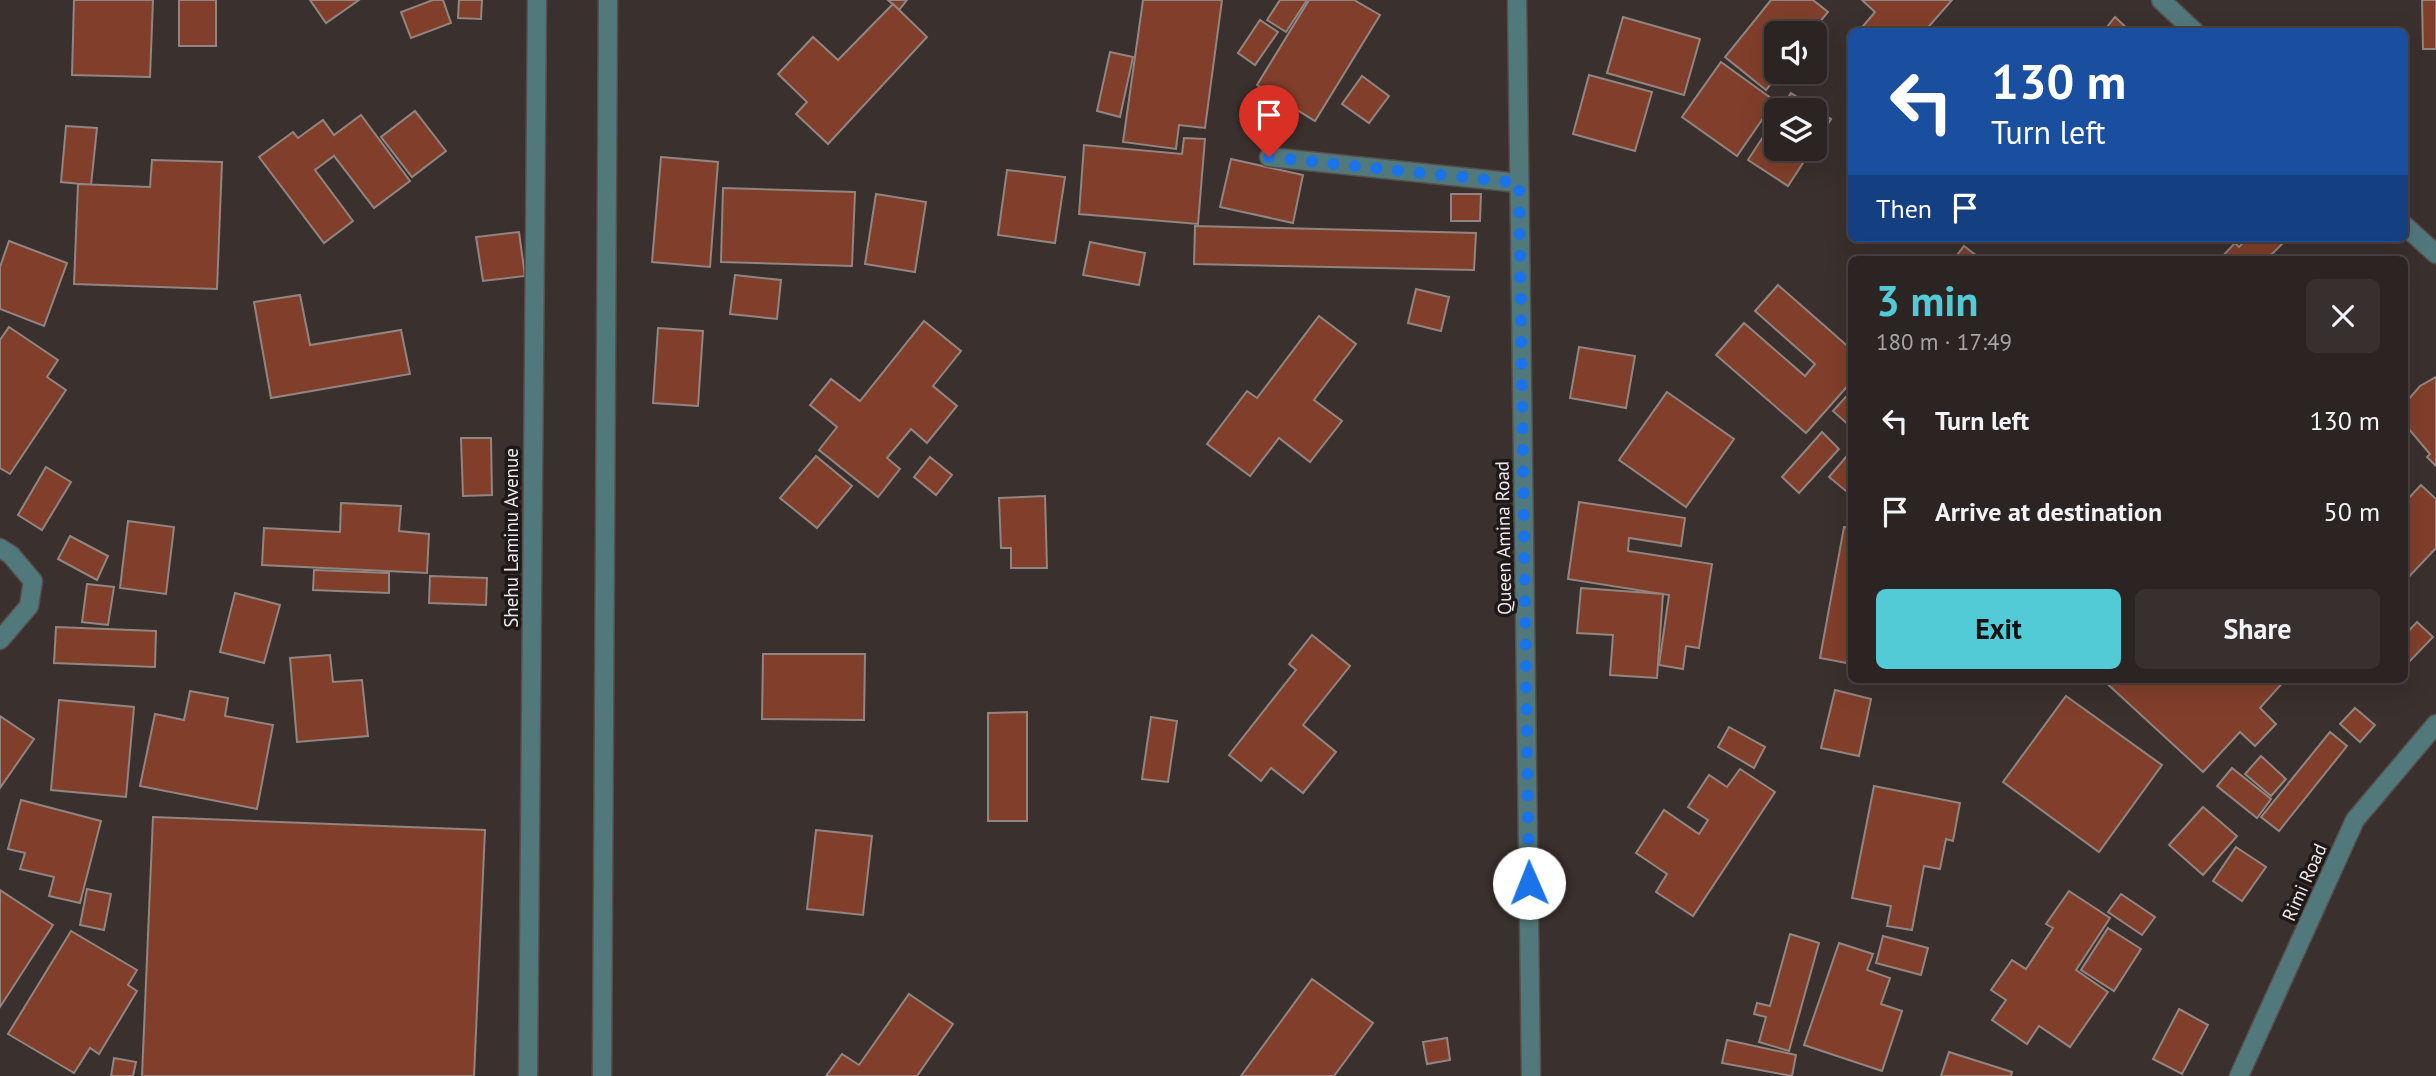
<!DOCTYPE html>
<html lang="en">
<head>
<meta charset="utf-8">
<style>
	:root { --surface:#2c2422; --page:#38302f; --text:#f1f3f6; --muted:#a6a4a5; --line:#484140; --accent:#52cbd7 }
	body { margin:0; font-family:"PT Sans",sans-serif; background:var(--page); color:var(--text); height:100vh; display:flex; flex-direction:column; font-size:26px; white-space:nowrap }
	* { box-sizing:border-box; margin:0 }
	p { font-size:23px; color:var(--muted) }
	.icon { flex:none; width:38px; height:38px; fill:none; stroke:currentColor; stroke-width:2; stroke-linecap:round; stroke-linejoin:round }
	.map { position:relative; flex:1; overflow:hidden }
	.panel { position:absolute; left:1848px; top:256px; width:560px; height:427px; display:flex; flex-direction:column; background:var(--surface); border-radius:10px; box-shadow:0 7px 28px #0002,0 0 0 2px var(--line) }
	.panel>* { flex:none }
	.guide { position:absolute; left:1848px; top:28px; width:560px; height:214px; border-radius:10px; box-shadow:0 7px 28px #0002,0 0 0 2px var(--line); background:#1a4fa0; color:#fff; overflow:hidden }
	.buttons { position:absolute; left:1764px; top:21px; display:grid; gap:14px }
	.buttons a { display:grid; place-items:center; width:63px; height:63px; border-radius:10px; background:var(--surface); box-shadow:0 7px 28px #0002,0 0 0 2px var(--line); font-size:35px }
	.pin { position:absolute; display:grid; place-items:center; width:60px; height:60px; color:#fff; margin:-72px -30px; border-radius:50% 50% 50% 0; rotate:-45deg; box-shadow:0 0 7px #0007 }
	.pin .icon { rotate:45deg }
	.me { position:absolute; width:77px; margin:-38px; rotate:359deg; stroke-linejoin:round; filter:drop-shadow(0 0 5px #0008) }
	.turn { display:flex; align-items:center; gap:24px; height:147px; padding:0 28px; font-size:32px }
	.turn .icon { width:91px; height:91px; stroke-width:2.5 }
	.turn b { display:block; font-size:49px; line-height:60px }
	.then { display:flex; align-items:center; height:66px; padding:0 28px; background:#0003; gap:14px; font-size:26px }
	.round { display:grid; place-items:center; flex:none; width:74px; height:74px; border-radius:10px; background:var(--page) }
	.headline { display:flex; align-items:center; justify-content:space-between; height:119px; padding:0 28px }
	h1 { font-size:42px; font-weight:700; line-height:52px; color:var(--accent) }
	.cta { display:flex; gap:14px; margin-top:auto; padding:14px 28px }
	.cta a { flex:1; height:80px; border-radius:10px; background:var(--accent); color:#111; font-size:28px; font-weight:700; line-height:80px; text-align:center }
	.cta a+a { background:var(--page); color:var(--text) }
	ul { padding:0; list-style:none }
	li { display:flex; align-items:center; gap:21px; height:91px; padding:0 28px }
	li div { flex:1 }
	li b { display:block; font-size:26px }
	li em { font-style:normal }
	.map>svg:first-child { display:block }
	.building { fill:#813f2b; stroke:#918581; stroke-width:2 }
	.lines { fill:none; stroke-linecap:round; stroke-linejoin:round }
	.minor-casing { stroke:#574e4b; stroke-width:21 }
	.minor { stroke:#51787b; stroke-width:18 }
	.route { stroke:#1a73e8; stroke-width:12; stroke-dasharray:0 21.6 }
	.labels { text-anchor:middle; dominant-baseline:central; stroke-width:7; stroke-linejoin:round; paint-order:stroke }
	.street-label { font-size:19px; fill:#f0e9e7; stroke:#1e1918 }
</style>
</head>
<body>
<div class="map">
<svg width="2436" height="1076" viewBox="0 0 2436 1076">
	<rect width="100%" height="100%" fill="#3a302d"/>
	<!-- building -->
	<g class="building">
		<polygon points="74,0 153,0 150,77 72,75"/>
		<rect x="179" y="0" width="37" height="46"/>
		<polygon points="310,0 359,0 326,23"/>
		<polygon points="433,0 443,0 451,23 411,38 401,12"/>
		<polygon points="459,0 482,0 481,19 458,18"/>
		<polygon points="888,0 907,0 899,10"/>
		<polygon points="1143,0 1222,0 1205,128 1179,125 1176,149 1123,142"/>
		<polygon points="1280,0 1307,0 1286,32 1267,20"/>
		<polygon points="1309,0 1354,0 1380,15 1315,121 1257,85"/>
		<polygon points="1771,0 1813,0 1828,12 1811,33 1776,33 1776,72 1780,72 1766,90 1725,57"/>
		<polygon points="1862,0 1952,0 1924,32 1858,32 1875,12"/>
		<polygon points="2422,0 2436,0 2436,49 2423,49"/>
		<polygon points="893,4 927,37 828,144 796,114 807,102 778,74 813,37 838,60"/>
		<polygon points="1623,17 1700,39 1684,95 1607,73"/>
		<polygon points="2115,17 2131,32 2103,32"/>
		<polygon points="1260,20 1278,32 1255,65 1238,53"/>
		<polygon points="1110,52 1133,57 1120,117 1097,111"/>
		<polygon points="1721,62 1775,101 1737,156 1682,117"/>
		<polygon points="1589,75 1652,92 1635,151 1573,134"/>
		<polygon points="1362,76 1389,96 1369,123 1342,104"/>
		<polygon points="1791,93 1831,119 1815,145 1815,110 1780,110"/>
		<polygon points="415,111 446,151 412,177 381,137"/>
		<polygon points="361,115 410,181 374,208 334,156 315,170 353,221 324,243 259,157 293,132 298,138 323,120 334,135"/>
		<polygon points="1776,117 1776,149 1812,149 1788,186 1748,160"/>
		<polygon points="66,126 97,128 91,185 61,182"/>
		<polygon points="1184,138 1205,139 1198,224 1079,214 1084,145 1182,154"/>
		<polygon points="661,157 718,162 710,267 652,262"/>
		<polygon points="1231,159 1303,175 1293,223 1220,207"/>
		<polygon points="152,160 222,162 217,289 74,284 78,184 150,187"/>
		<polygon points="1007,170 1065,177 1055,243 998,235"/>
		<polygon points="723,188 855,192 852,266 721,262"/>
		<polygon points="876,194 926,202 915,272 865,264"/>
		<polygon points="1451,194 1481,194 1480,221 1451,221"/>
		<polygon points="1195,226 1476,233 1474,270 1194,264"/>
		<polygon points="519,232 525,276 483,281 476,237"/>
		<polygon points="2248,238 2275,238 2282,244 2267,259 2220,259 2235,243 2239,247"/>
		<polygon points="9,241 67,263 44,326 0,309 0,267"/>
		<polygon points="1090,242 1145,253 1139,285 1083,275"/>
		<polygon points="1964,246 1981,259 1954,259"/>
		<polygon points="735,275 781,280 777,319 730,314"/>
		<polygon points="1778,285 1852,350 1852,381 1806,433 1716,355 1744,323 1805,376 1815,364 1755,311"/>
		<polygon points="1416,289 1449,297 1441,331 1408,323"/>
		<polygon points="300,295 310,345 401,330 410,374 271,398 254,302"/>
		<polygon points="1319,316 1356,344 1314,400 1342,421 1310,462 1279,438 1250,476 1207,444 1247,391 1257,398"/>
		<polygon points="924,321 961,351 933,386 957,406 927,443 911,429 887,458 900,469 878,497 819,450 837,427 810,405 831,379 860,401"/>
		<polygon points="9,327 58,360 47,377 66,390 10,474 0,468 0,340"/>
		<polygon points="658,328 703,331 698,406 653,403"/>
		<polygon points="1579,347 1635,356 1626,408 1570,398"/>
		<polygon points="2436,377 2436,466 2427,457 2430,454 2408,428 2406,415 2408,400 2420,386"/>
		<polygon points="1852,390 1852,428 1833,411"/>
		<polygon points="1667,392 1734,439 1686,507 1619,460"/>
		<polygon points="1822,432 1839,449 1799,493 1782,477"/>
		<polygon points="461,438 491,438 492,495 463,496"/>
		<polygon points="1852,450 1852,496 1829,477"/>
		<polygon points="816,456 852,486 817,528 780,498"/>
		<polygon points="930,457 952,475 936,495 914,477"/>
		<polygon points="46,467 71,482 42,530 18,515"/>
		<polygon points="2421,485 2436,499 2436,548 2404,582 2404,503"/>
		<polygon points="1045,496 1047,568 1011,568 1011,548 1001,548 999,498"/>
		<polygon points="1579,502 1685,518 1681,546 1629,538 1628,551 1712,564 1699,648 1686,646 1683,669 1659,665 1669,595 1568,579"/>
		<polygon points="341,503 401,506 399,531 429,534 427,573 262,565 264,528 340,532"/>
		<polygon points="128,521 174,527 166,594 120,588"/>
		<polygon points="1844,527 1852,528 1852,664 1820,658"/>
		<polygon points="70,536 108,556 97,580 58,559"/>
		<polygon points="314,570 389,573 389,593 313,590"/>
		<polygon points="430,576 487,578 486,605 429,603"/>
		<polygon points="87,584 114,587 108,625 82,622"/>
		<polygon points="1581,588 1663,594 1657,678 1610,675 1613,635 1577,633"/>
		<polygon points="235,593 280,605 264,663 220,652"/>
		<polygon points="2417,622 2433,637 2404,667 2404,636"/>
		<polygon points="56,627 156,631 155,667 54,663"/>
		<polygon points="1312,635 1350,666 1303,725 1336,752 1303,793 1271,768 1261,781 1229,755 1296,670 1289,664"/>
		<polygon points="763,654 865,654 864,720 762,719"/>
		<polygon points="330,655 333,682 362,680 368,736 297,742 290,658"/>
		<polygon points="2102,679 2286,679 2260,708 2276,724 2255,746 2240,732 2203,772"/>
		<polygon points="1835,690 1871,699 1859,756 1821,748"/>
		<polygon points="190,691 228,698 225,716 273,725 257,809 140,786 155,714 184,720"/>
		<polygon points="2066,696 2162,765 2099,852 2003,782"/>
		<polygon points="59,700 134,707 126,797 51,790"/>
		<polygon points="2355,708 2375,725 2360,742 2340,724"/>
		<polygon points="1027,712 1027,821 988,821 988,713"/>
		<polygon points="0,716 34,739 0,788"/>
		<polygon points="1151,717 1177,721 1168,782 1142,779"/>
		<polygon points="1729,727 1765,747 1754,768 1718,747"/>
		<polygon points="2330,732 2347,746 2279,831 2261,817"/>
		<polygon points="2261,756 2286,779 2271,796 2245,774"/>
		<polygon points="2232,768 2271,799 2257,818 2217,786"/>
		<polygon points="1740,769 1775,792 1693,916 1656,892 1667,874 1636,853 1664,810 1699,834 1708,820 1688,807 1709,775 1727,787"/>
		<polygon points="1874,786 1960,803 1953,841 1946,839 1940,869 1924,866 1912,930 1887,926 1891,906 1852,898"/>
		<polygon points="21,800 101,821 80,903 49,896 54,877 20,869 25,853 8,849"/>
		<polygon points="2203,807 2237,836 2203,875 2169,845"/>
		<polygon points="153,817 485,830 474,1076 142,1076"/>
		<polygon points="816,830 872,836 863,915 807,909"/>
		<polygon points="2236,847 2266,867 2242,901 2213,881"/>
		<polygon points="87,889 111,894 104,930 80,925"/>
		<polygon points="0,890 53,925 0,1007"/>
		<polygon points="2069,891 2110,918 2076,970 2108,992 2070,1047 2039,1026 2027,1044 1992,1020 2006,1000 1991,990 2012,960 2026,969 2053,928 2046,924"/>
		<polygon points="2121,894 2155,917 2142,935 2108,912"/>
		<polygon points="2108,928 2141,949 2114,991 2081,970"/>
		<polygon points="71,931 137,970 128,985 137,991 99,1054 90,1048 74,1073 8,1034"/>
		<polygon points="1790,934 1819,943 1789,1051 1759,1042 1766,1017 1754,1014 1757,1003 1770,1006"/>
		<polygon points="1883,936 1928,948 1921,975 1876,963"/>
		<polygon points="1839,943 1873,954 1867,970 1890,978 1881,1004 1902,1011 1882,1071 1804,1045"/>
		<polygon points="1312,979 1373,1023 1334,1076 1241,1076"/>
		<polygon points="909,994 953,1024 917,1076 826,1076 842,1054 859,1065"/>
		<polygon points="2179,1009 2208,1025 2182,1074 2153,1059"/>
		<polygon points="1447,1038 1450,1060 1427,1064 1423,1042"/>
		<polygon points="1727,1040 1796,1055 1792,1076 1722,1063"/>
		<polygon points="1949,1052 2012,1072 2011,1076 1941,1076"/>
		<polygon points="114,1058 136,1062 133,1076 111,1076"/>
	</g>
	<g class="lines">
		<defs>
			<g id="minor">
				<polyline points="1517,0 1531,1076"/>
				<polyline points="2161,0 2195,32"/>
				<polyline points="1269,157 1519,183"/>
				<polyline points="2404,225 2436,254"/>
				<polyline points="0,548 11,555 33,581 29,606 0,640"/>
				<polyline points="528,1076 537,0"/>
				<polyline points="602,1076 608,0"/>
				<polyline points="2239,1076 2355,820 2436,724"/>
			</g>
		</defs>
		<!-- minor casing -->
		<use href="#minor" class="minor-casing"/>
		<!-- minor -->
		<use href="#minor" class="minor"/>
	</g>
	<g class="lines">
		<!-- route -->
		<polyline class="route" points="1269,157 1519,183 1529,883"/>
	</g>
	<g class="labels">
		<!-- street labels -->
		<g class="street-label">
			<text transform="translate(511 538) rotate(-90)">Shehu Laminu Avenue</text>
			<text transform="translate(1503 538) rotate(-91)">Queen Amina Road</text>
			<text transform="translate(2304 882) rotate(-66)">Rimi Road</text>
		</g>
	</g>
</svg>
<div class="buttons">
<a><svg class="icon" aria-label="sound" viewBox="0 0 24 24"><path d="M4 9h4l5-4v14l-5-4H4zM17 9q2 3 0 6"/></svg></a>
<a><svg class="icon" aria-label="layers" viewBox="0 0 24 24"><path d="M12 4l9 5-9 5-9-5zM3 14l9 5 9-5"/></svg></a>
</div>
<div class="pin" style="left:1269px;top:157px;background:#d93025"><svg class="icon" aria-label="arrive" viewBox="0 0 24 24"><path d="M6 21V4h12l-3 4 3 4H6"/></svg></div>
<svg class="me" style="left:1529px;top:883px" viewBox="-20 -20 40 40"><circle r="19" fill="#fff"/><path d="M0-13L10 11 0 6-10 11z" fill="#1a73e8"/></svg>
<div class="guide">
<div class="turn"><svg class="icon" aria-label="left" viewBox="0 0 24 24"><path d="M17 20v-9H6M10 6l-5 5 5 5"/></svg><div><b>130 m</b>Turn left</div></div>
<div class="then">Then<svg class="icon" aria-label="arrive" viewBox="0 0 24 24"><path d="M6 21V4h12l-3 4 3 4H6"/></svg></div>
</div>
<section class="panel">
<div class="headline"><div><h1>3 min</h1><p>180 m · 17:49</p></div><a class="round"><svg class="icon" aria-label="close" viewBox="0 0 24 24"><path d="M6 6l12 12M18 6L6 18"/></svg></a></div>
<ul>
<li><svg class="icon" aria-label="left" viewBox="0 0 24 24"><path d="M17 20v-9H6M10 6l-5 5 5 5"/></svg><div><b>Turn left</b></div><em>130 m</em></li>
<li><svg class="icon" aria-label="arrive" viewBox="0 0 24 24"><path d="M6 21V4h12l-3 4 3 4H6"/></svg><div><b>Arrive at destination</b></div><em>50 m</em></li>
</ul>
<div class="cta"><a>Exit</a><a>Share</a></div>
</section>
</div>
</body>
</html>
